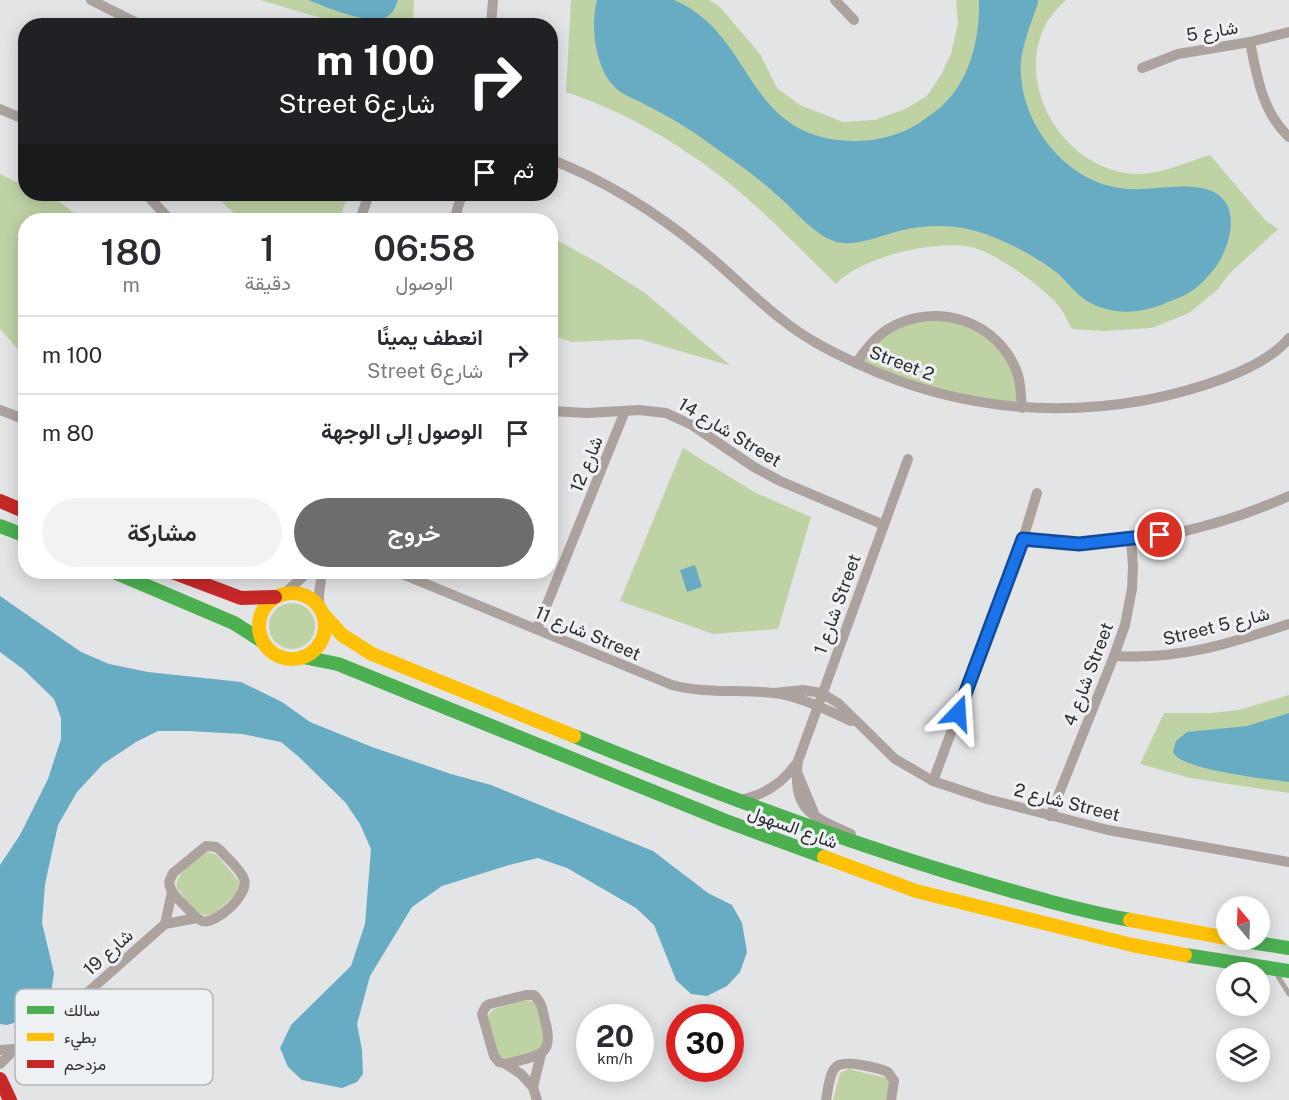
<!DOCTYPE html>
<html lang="ar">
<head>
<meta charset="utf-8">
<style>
	:root { --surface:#fff; --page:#f2f2f3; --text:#2b2b33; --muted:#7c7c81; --line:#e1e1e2; --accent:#6c6d6f }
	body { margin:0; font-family:"Public Sans",Vazirmatn,sans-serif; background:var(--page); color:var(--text); direction:rtl; height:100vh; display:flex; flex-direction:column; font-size:22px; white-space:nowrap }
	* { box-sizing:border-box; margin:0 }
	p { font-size:20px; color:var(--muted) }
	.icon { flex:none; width:33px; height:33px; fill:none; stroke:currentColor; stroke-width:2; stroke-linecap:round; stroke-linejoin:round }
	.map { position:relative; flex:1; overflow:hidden; direction:ltr }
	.details { position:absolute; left:18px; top:213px; width:540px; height:366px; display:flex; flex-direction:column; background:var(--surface); border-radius:24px; box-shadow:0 3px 15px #0003; direction:rtl }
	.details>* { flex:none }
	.guide { position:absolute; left:18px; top:18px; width:540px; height:183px; border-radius:24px; box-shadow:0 3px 15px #0003; direction:rtl; background:#202124; color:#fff; overflow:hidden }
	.needle { width:39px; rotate:341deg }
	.buttons { position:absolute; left:1216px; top:896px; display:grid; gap:12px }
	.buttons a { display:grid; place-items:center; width:54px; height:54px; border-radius:50%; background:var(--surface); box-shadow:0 3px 15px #0003; font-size:30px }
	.speed { position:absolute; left:576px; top:1004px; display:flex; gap:12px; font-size:30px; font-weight:700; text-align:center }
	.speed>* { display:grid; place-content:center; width:78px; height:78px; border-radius:50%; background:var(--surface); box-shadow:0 3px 15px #0003; line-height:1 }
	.speed small { font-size:15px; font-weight:400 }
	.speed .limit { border:9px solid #d22; background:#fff; color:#111 }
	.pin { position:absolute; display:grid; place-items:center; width:51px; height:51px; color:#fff; margin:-26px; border:3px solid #fff; border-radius:50%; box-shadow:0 2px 6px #0007 }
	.me { position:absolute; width:66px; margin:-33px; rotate:20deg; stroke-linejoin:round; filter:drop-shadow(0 0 4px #0008) }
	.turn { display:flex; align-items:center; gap:21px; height:126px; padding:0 24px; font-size:27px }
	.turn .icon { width:78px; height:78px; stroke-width:2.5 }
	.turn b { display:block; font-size:42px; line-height:51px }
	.then { display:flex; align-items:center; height:57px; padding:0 24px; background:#0003; gap:12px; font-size:22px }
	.eta { display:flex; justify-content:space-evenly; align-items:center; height:102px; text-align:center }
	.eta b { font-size:36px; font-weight:600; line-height:42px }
	.action { display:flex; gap:12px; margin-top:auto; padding:12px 24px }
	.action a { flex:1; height:69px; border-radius:36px; background:var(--accent); color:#fff; font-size:24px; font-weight:600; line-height:69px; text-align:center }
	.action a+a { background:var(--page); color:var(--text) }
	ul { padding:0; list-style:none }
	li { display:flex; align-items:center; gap:18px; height:78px; padding:0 24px; border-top:2px solid var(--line) }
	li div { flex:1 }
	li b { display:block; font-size:22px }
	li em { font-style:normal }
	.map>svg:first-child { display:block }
	.green { fill:#bfd2a4 }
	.water { fill:#68acc3 }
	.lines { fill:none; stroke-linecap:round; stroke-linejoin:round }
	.lane { stroke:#aca39e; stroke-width:5 }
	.street { stroke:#aca39e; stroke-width:10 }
	.fast { stroke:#4caf50; stroke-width:14 }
	.slow { stroke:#ffc107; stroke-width:14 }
	.jam { stroke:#c62828; stroke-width:14 }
	.route-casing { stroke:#114b97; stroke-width:15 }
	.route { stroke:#1a73e8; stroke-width:10 }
	.labels { text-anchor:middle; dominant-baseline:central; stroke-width:6; stroke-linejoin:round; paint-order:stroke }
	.street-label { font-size:18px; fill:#2c2d2f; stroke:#eef1f4 }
	.key { fill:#eef1f4; stroke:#b4b6b9; stroke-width:1.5 }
	.key-label { font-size:16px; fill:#2c2d2f }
</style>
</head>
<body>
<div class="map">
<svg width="1289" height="1100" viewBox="0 0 1289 1100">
	<rect width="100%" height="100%" fill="#e2e4e6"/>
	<!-- green -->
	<g class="green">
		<polygon points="260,0 308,0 316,3 395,9 398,0 414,0 413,25 345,25"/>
		<path d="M571,0H709L720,7L760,54L777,88L800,105L843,122L875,120L905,109L927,96L941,75L951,54L958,23L956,0H1066C1055,10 1044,23 1040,38C1022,96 1066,164 1126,173C1157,178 1181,163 1210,155L1265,220L1278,229L1230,273L1217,290L1189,313L1152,328L1103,331L1072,329C1068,323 1065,315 1061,309C1047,289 998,255 975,248C950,241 908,249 884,257C867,263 848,271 836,284C801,250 767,214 729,183C682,145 624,111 566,92Z"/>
		<path d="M0,174L25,186L26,194C53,194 62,203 82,220H26L25,351L17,348L0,329Z"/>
		<polygon points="217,194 348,194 339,220 242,220 225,205"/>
		<polygon points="551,237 600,264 645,293 731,366 639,339 572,342 551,335"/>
		<polygon points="938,315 980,327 1011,360 1022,408 989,404 856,363 887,330"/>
		<polygon points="683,448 754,492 811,517 778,629 713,634 620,601"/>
		<circle cx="292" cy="626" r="23"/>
		<polygon points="1289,695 1289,793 1190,778 1140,764 1164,713 1211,713 1239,710"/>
		<path d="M207,852L217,855L241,884L237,893L213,915C197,919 186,899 177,888C174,874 196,859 207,852Z"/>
		<polygon points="526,1000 535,1002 547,1038 541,1049 507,1059 499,1056 487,1017 494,1009"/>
		<polygon points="849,1069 886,1078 889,1082 886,1100 833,1100 840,1073"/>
	</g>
	<!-- water -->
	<g class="water">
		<path d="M308,0H398C396,6 394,12 388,16C372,27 326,7 308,0Z"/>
		<path d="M597,0H674C756,35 743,138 852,141C877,142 905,134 925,119C931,114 938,110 943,105C971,79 980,36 979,0H1038V3C1032,21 1023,42 1021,61C1017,119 1062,179 1119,188C1149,193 1180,181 1209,190C1241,201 1232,240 1219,262C1213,272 1200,286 1190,292C1183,297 1175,299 1168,302C1142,314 1112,316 1087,301C1075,294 1067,281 1056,272C1032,254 1005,240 976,231C951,224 924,225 899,231C879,236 855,248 834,241C812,233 796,211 778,196C753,173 724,154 696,134C680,123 662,113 644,104C636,99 625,96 618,90C614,87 609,80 606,76C594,54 591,24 597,0Z"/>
		<polygon points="695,565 702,587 687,592 680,570"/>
		<polygon points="0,596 81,652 109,664 148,672 241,682 282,702 310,722 372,747 451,774 491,785 653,851 708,893 732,905 742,923 747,952 740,972 727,986 707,996 691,994 676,980 654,925 636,908 567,868 538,858 509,865 442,886 412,907 370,976 357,1024 362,1050 363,1074 357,1082 342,1088 302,1080 288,1067 280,1048 291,1025 351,966 365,924 371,849 360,824 345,802 299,757 281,742 242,734 188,731 158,731 136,742 103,764 77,792 58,825 45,884 42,923 54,973 51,993 41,1009 23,1020 7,1025 0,1024 0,865 20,835 48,779 61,739 61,718 54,699 23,669 0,652"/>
		<path d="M1289,713V782C1268,779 1180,770 1173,752L1176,741L1187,732L1247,726Z"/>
	</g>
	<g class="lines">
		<!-- lane -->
		<polyline class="lane" points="1276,973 1289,994"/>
		<!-- street -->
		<g class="street">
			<polyline points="91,0 143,26"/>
			<polyline points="835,0 854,20"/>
			<polyline points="491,26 493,0"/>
			<path d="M1250,42C1257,76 1262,112 1289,137"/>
			<polyline points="1142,68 1178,54 1250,42 1289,32"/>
			<polyline points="0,109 26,120"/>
			<path d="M550,159C606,181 656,212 702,250C729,272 753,297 780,318C804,338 830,351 858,364C949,406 1047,418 1146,400C1187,392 1262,372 1289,338"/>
			<polyline points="146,194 170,220"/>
			<polyline points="360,220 369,194"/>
			<polyline points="454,220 462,194"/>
			<path d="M856,363C865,351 875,337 888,329C936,300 1000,321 1018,375C1021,386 1021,397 1022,408"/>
			<polyline points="0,410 26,420"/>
			<polyline points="550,411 587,413 639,410 666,413 692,425 754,467 780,481 884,525"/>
			<path d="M1023,539C1111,553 1208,532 1289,496"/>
			<path d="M397,572L672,685C706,694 739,689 773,693C797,695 830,711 851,721"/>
			<polyline points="285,593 308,572"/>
			<polyline points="319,608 319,594 322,572"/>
			<polyline points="537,629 625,411"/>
			<path d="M1114,656C1180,660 1228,644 1289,624"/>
			<polyline points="774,693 803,690 821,693 838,703 895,759 933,781 987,799 1108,830 1289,862"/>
			<polyline points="797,772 814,813"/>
			<polyline points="933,781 1023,539 1037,493"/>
			<path d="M741,800C764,795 782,784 796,764"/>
			<polyline points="1050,816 1114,656 1125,625 1132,589 1133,566 1131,539"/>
			<path d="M851,834C810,816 792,810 798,761L908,459"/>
			<path d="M206,846L216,847L220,850C228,859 240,869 244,879C250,894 216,925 202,921C195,918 189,910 184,905C177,898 170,892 169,882L173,873Z"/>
			<polyline points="165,924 172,892"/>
			<path d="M526,995H534C542,1002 543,1012 545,1021C556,1059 535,1055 506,1064L499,1062L494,1056L482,1014L486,1006L490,1004Z"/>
			<polyline points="0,1050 15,1049"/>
			<polyline points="0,1064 15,1049 61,1016 165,924 197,918"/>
			<polyline points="506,1064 521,1074 533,1087"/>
			<polyline points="537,1100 533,1087 541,1054"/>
			<path d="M826,1100C828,1091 829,1073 836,1067C843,1059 879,1068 888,1072L894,1081L891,1100"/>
		</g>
		<!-- fast -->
		<g class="fast">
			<polyline points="0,526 26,536"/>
			<polyline points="114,572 234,623 262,641"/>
			<polyline points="303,657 338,664 726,821 824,857"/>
			<path d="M574,736C699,787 825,835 954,874C1012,891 1071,909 1130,920"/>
			<polyline points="1232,939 1289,948"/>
			<polyline points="1185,955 1289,971"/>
		</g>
		<!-- slow -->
		<g class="slow">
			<circle cx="292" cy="626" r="33"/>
			<polyline points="323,614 342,635 372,654 574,736"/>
			<polyline points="824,857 916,891 1132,945 1185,955"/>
			<polyline points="1130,920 1227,938"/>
		</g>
		<!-- jam -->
		<g class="jam">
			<polyline points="0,501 26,512"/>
			<polyline points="172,572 241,598 275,597"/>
			<polyline points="0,1079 10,1100"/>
		</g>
	</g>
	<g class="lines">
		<defs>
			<polyline id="route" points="958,713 1023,539 1079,544 1160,535"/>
		</defs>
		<!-- route casing -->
		<use href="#route" class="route-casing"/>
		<!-- route -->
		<use href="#route" class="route"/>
	</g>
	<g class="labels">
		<!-- street labels -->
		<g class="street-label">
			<text transform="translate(1212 31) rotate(-9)">شارع 5</text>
			<text transform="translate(902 363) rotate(21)">Street 2</text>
			<text transform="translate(730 432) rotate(31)">شارع 14 Street</text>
			<text transform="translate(586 464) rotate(-68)">شارع 12</text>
			<text transform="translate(837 604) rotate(-70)">شارع 1 Street</text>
			<text transform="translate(1216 626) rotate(-14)">Street شارع 5</text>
			<text transform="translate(588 633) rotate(23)">شارع 11 Street</text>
			<text transform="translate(1088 674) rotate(-69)">شارع 4 Street</text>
			<text transform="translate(1067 802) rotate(14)">شارع 2 Street</text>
			<text transform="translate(793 827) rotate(20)">شارع السهول</text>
			<text transform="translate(108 952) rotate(-42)">شارع 19</text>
		</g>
	</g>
	<!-- legend -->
	<rect x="15" y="989" width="198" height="96" rx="9" class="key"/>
	<rect x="27" y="1006" width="27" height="8" fill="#4caf50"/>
	<rect x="27" y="1033" width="27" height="8" fill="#ffc107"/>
	<rect x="27" y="1060" width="27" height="8" fill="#c62828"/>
	<g class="key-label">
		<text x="64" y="1016">سالك</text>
		<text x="64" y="1043">بطيء</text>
		<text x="64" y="1070">مزدحم</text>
	</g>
</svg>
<div class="buttons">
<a><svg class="needle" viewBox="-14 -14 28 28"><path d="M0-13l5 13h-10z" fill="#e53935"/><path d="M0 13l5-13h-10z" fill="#7c7c81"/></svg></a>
<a><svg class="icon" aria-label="search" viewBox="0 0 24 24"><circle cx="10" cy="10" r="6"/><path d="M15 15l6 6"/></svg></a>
<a><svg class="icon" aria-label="layers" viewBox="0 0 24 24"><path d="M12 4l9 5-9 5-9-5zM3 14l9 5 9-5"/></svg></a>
</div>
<div class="speed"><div>20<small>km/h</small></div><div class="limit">30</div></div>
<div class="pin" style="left:1160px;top:535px;background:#d93025"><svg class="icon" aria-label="arrive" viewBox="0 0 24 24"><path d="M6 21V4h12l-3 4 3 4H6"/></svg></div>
<svg class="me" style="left:958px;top:713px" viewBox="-20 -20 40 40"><path d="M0-17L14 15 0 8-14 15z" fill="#1a73e8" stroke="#fff" stroke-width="4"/></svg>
<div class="guide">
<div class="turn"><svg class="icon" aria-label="right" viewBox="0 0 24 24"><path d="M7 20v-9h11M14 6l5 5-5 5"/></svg><div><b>100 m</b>شارع6 Street</div></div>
<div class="then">ثم<svg class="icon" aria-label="arrive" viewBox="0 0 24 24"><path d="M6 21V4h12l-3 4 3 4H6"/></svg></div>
</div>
<section class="details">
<div class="eta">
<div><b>06:58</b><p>الوصول</p></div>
<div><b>1</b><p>دقيقة</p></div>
<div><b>180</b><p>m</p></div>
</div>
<ul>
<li><svg class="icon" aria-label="right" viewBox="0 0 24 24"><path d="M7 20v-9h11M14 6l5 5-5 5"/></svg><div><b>انعطف يمينًا</b><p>شارع6 Street</p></div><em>100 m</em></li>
<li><svg class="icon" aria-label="arrive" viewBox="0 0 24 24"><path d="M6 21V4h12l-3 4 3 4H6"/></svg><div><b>الوصول إلى الوجهة</b></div><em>80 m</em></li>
</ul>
<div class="action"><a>خروج</a><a>مشاركة</a></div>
</section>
</div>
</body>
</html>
